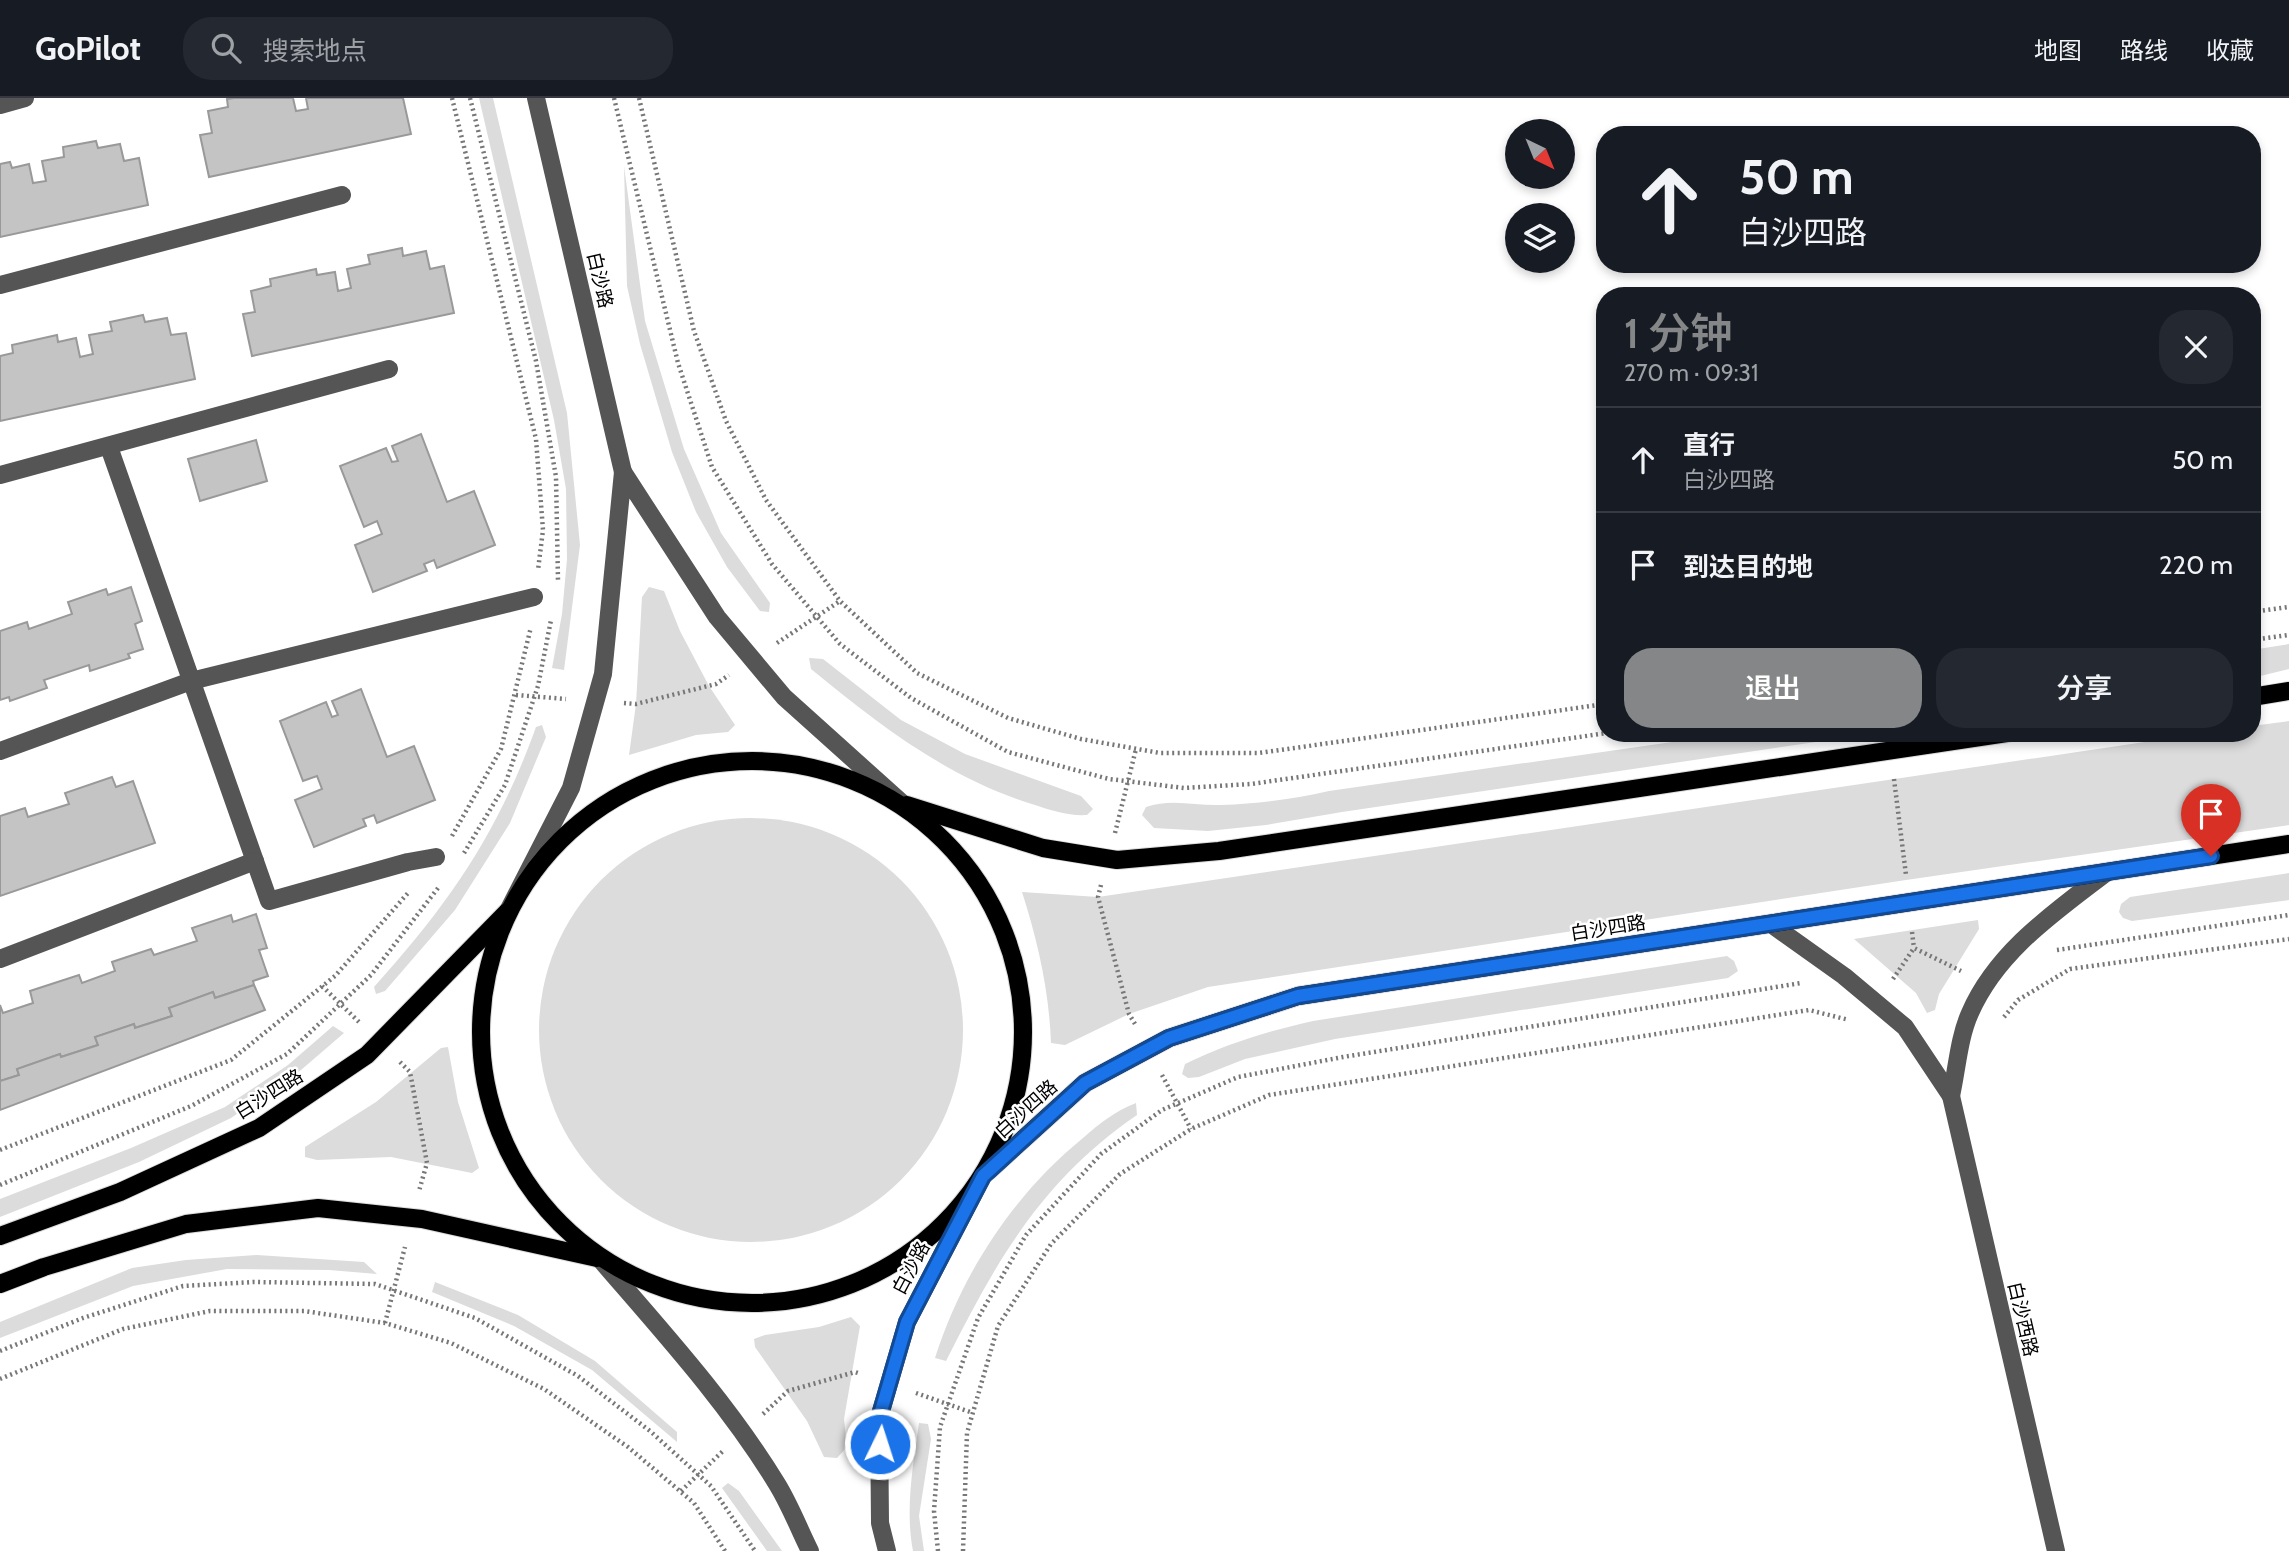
<!DOCTYPE html>
<html lang="zh">
<head>
<meta charset="utf-8">
<style>
	:root { --surface:#171b24; --page:#242831; --text:#f1f3f6; --muted:#9ea1a6; --line:#363941; --accent:#858687 }
	body { margin:0; font-family:Cabin,"Noto Sans SC",sans-serif; background:var(--page); color:var(--text); height:100vh; display:flex; flex-direction:column; font-size:26px; white-space:nowrap }
	* { box-sizing:border-box; margin:0 }
	p { font-size:23px; color:var(--muted) }
	.icon { flex:none; width:38px; height:38px; fill:none; stroke:currentColor; stroke-width:2; stroke-linecap:round; stroke-linejoin:round }
	.map { position:relative; flex:1; overflow:hidden }
	.drawer { position:absolute; left:1596px; top:189px; width:665px; height:455px; display:flex; flex-direction:column; background:var(--surface); border-radius:28px; box-shadow:0 4px 10px #0003 }
	.drawer>* { flex:none }
	.hud { position:absolute; left:1596px; top:28px; width:665px; height:147px; border-radius:28px; box-shadow:0 4px 10px #0003; background:#171b24; color:var(--text); overflow:hidden }
	.needle { width:46px; rotate:137deg }
	.controls { position:absolute; left:1505px; top:21px; display:grid; gap:14px }
	.controls a { display:grid; place-items:center; width:70px; height:70px; border-radius:50%; background:var(--surface); box-shadow:0 4px 10px #0003; font-size:35px }
	.pin { position:absolute; display:grid; place-items:center; width:60px; height:60px; color:#fff; margin:-72px -30px; border-radius:50% 50% 50% 0; rotate:-45deg; box-shadow:0 0 7px #0007 }
	.pin .icon { rotate:45deg }
	.me { position:absolute; width:77px; margin:-38px; rotate:4deg; stroke-linejoin:round; filter:drop-shadow(0 0 5px #0008) }
	.turn { display:flex; align-items:center; gap:24px; height:147px; padding:0 28px; font-size:32px }
	.turn .icon { width:91px; height:91px; stroke-width:2.5 }
	.turn b { display:block; font-size:49px; line-height:60px }
	.round { display:grid; place-items:center; flex:none; width:74px; height:74px; border-radius:28px; background:var(--page) }
	.headline { display:flex; align-items:center; justify-content:space-between; height:119px; padding:0 28px }
	h1 { font-size:42px; font-weight:600; line-height:52px; color:var(--accent) }
	.primary-button { display:flex; gap:14px; margin-top:auto; padding:14px 28px }
	.primary-button a { flex:1; height:80px; border-radius:28px; background:var(--accent); color:#fff; font-size:28px; font-weight:600; line-height:80px; text-align:center }
	.primary-button a+a { background:var(--page); color:var(--text) }
	ul { padding:0; list-style:none }
	li { display:flex; align-items:center; gap:21px; height:105px; padding:0 28px; border-top:2px solid var(--line) }
	li div { flex:1 }
	li b { display:block; font-size:26px }
	li em { font-style:normal }
	header { display:flex; align-items:center; gap:42px; box-sizing:border-box; height:98px; padding:0 35px; background:var(--surface); border-bottom:2px solid var(--line) }
	header strong { font-size:33px }
	nav { display:flex; gap:38px; margin-inline-start:auto; font-size:24px }
	.search { width:490px; height:63px; background:var(--page); display:flex; align-items:center; gap:18px; box-sizing:border-box; padding:0 24px; border-radius:28px; color:var(--muted); font-size:26px }
	.map>svg:first-child { display:block }
	.green { fill:#dcdcdc }
	.building { fill:#c4c4c4; stroke:#999; stroke-width:2 }
	.lines { fill:none; stroke-linecap:round; stroke-linejoin:round }
	.major-casing { stroke:#dbdbdb; stroke-width:20 }
	.path { stroke:#777; stroke-width:4.5; stroke-dasharray:2 3.5; stroke-linecap:butt }
	.minor { stroke:#555; stroke-width:18 }
	.major { stroke:#000; stroke-width:18 }
	.route-casing { stroke:#114b97; stroke-width:18 }
	.route { stroke:#1a73e8; stroke-width:12 }
	.labels { text-anchor:middle; dominant-baseline:central; stroke-width:5; stroke-linejoin:round; paint-order:stroke }
	.street-label { font-size:19px; fill:#000; stroke:#fff }
</style>
</head>
<body>
<header>
<strong>GoPilot</strong>
<div class="search"><svg class="icon" aria-label="search" viewBox="0 0 24 24"><circle cx="10" cy="10" r="6"/><path d="M15 15l6 6"/></svg>搜索地点</div>
<nav><a>地图</a><a>路线</a><a>收藏</a></nav>
</header>
<div class="map">
<svg width="2289" height="1453" viewBox="0 0 2289 1453">
	<rect width="100%" height="100%" fill="#fff"/>
	<!-- green -->
	<g class="green">
		<polygon points="479,0 493,0 567,315 580,447 564,572 552,570 562,516 567,461 566,391 554,322"/>
		<polygon points="624,68 645,223 684,351 721,435 770,505 769,514 760,513 727,469 696,414 672,354 640,246 627,188"/>
		<polygon points="649,489 664,493 680,533 709,588 735,627 728,634 696,637 629,657 636,606 642,499"/>
		<polygon points="2289,546 2289,571 2252,580 2252,552"/>
		<path d="M809,560L823,561L901,622L965,656L1081,698L1093,711L1087,717C1068,718 1053,713 1035,707C949,681 879,627 811,571Z"/>
		<path d="M2289,623V727L1906,782L1208,889L1129,916L1065,947L1051,945C1049,892 1038,844 1022,794L1098,799L2205,635H2252V628Z"/>
		<path d="M542,627L546,639L510,725L455,812L385,893L376,896L374,889C449,806 498,735 536,629Z"/>
		<path d="M1735,635H1842L1843,640L1342,714L1266,727L1208,733L1154,730L1142,717L1146,709C1171,700 1196,708 1221,707C1259,706 1293,701 1329,693Z"/>
		<circle cx="751" cy="932" r="212"/>
		<polygon points="2289,775 2289,802 2132,823 2123,820 2119,814 2121,806 2130,799"/>
		<polygon points="1978,822 1979,831 1939,896 1935,912 1927,915 1916,895 1854,841"/>
		<path d="M1727,858L1734,863L1738,873L1728,880L1335,941L1245,961L1199,979L1188,980L1182,976L1185,966C1226,946 1268,933 1313,923Z"/>
		<polygon points="333,928 344,935 301,972 231,1020 139,1064 0,1119 0,1101 131,1050 225,1009 288,967"/>
		<polygon points="448,949 458,1004 479,1070 472,1075 391,1059 317,1062 305,1059 305,1049 376,1004 441,950"/>
		<path d="M1136,1005L1137,1017C1041,1083 997,1162 946,1263L935,1260C962,1175 1014,1096 1083,1040C1100,1025 1115,1013 1136,1005Z"/>
		<polygon points="257,1157 364,1164 377,1176 329,1172 227,1171 133,1188 0,1240 0,1224 132,1170 186,1162"/>
		<polygon points="435,1184 518,1217 595,1263 677,1334 677,1344 592,1272 514,1228 432,1194"/>
		<polygon points="851,1219 860,1228 844,1321 847,1349 837,1360 824,1359 807,1323 755,1249 754,1241 765,1237 819,1229"/>
		<path d="M919,1325L928,1326L931,1341L919,1418L924,1453H913C905,1412 913,1367 919,1325Z"/>
		<polygon points="728,1385 739,1393 782,1453 767,1453 722,1390"/>
	</g>
	<!-- building -->
	<g class="building">
		<polygon points="234,0 293,0 296,13 308,11 306,0 403,0 411,36 209,79 200,37 212,35 208,13 228,9 227,1"/>
		<polygon points="96,43 98,50 120,46 124,63 139,60 148,107 0,139 0,66 10,64 12,70 29,66 33,85 46,83 42,63 64,59 63,49"/>
		<polygon points="402,150 403,158 426,153 430,171 444,168 454,215 252,258 243,216 255,214 251,193 271,188 270,181 316,171 317,177 335,174 338,193 351,190 347,171 370,166 368,157"/>
		<polygon points="143,217 145,224 167,220 171,237 186,235 195,281 0,323 0,258 13,255 12,247 57,237 58,244 76,240 80,259 93,256 89,237 112,233 110,224"/>
		<polygon points="421,336 447,404 474,393 495,447 437,470 434,462 424,466 427,473 373,494 355,447 382,436 377,423 364,429 340,368 386,350 392,364 398,363 392,348"/>
		<polygon points="256,342 267,383 200,403 188,361"/>
		<polygon points="131,489 142,523 135,526 143,551 128,556 130,560 90,573 89,567 44,582 47,590 10,603 9,599 0,602 0,533 27,524 29,531 72,516 68,504 106,491 108,497"/>
		<polygon points="361,591 387,659 414,648 435,702 377,725 374,717 363,721 366,728 314,749 295,702 322,691 317,678 303,683 280,623 326,604 332,619 338,617 332,603"/>
		<polygon points="112,679 116,689 133,683 155,745 0,798 0,718 25,710 28,719 69,706 65,695"/>
		<polygon points="256,816 267,850 259,852 268,878 253,883 254,887 215,900 213,894 169,910 172,918 135,930 134,926 95,939 98,947 61,959 60,956 17,971 19,977 0,983 0,907 3,915 33,905 30,893 79,877 82,885 115,873 112,864 151,851 154,857 197,843 192,830 231,817 233,824"/>
		<polygon points="254,887 265,912 0,1012 0,983 19,977 17,971 60,956 61,959 98,947 95,939 134,926 135,930 172,918 169,910 213,894 215,900"/>
	</g>
	<g class="lines">
		<defs>
			<g id="major">
				<polyline points="2252,599 2289,593"/>
				<circle cx="752" cy="934" r="271"/>
				<polyline points="907,707 1043,750 1117,762 1219,753 2007,635"/>
				<polyline points="988,1073 1085,985 1169,940 1298,898 2289,746"/>
				<polyline points="0,1138 120,1094 259,1030 367,957 507,814"/>
				<polyline points="0,1186 44,1169 186,1126 318,1110 422,1121 597,1160"/>
			</g>
		</defs>
		<!-- major casing -->
		<use href="#major" class="major-casing"/>
		<!-- path -->
		<g class="path">
			<polyline points="452,0 536,341 543,432 538,472"/>
			<polyline points="470,0 536,263 556,379 558,483"/>
			<polyline points="614,0 678,265 712,369 772,466 840,546 911,600 1008,654 1109,681 1184,690 1251,686 1607,635"/>
			<polyline points="639,0 694,233 726,323 766,402 840,503 917,575 1008,620 1081,641 1160,655 1259,655 1605,606"/>
			<polyline points="2252,514 2289,509"/>
			<polyline points="2252,542 2289,537"/>
			<polyline points="777,545 840,503"/>
			<polyline points="516,597 566,601"/>
			<polyline points="624,605 636,606 716,586 729,577"/>
			<polyline points="1894,681 1906,777"/>
			<polyline points="1115,735 1136,651"/>
			<polyline points="452,738 501,651 531,529"/>
			<polyline points="464,755 505,687 538,588 551,522"/>
			<polyline points="1101,787 1098,799 1129,916 1135,926"/>
			<polyline points="1912,834 1914,850"/>
			<polyline points="2057,852 2289,817"/>
			<polyline points="1893,881 1914,850 1961,873"/>
			<polyline points="322,888 359,924"/>
			<polyline points="2004,919 2018,902 2070,871 2289,841"/>
			<polyline points="400,964 410,974 427,1065 419,1093"/>
			<polyline points="1162,977 1191,1031"/>
			<polyline points="0,1052 231,962 335,878 408,795"/>
			<polyline points="0,1087 191,1008 287,956 371,877 438,790"/>
			<polyline points="385,1225 405,1149"/>
			<polyline points="0,1253 83,1220 183,1188 254,1184 375,1186 475,1220 578,1278 650,1333 711,1388 755,1453"/>
			<polyline points="0,1281 123,1231 210,1213 304,1213 385,1225 451,1245 544,1291 628,1349 694,1405 725,1453"/>
			<polyline points="916,1295 973,1315"/>
			<polyline points="763,1316 788,1293 855,1274 861,1276"/>
			<polyline points="681,1393 723,1353"/>
			<polyline points="938,1453 934,1413 940,1329 978,1220 1026,1137 1101,1056 1162,1012 1238,979 1343,959 1801,885"/>
			<polyline points="963,1453 967,1335 998,1228 1051,1146 1120,1076 1191,1031 1269,997 1809,912 1849,922"/>
		</g>
		<!-- minor -->
		<g class="minor">
			<polyline points="536,0 623,374"/>
			<polyline points="0,7 25,0"/>
			<polyline points="0,187 342,97"/>
			<polyline points="109,349 269,803 408,764 436,759"/>
			<polyline points="0,377 389,271"/>
			<polyline points="0,653 191,583 534,499"/>
			<polyline points="509,811 571,690 603,576 623,374 717,519 784,599 903,706"/>
			<path d="M1771,826L1844,878L1905,929L1951,998C1957,971 1959,939 1970,915C1997,853 2055,814 2107,774"/>
			<polyline points="0,861 255,763"/>
			<polyline points="1951,998 2056,1453"/>
			<path d="M599,1160C661,1232 727,1304 777,1386C790,1407 799,1431 810,1453"/>
			<polyline points="887,1453 880,1425 879,1320 907,1224 983,1078"/>
		</g>
		<!-- major -->
		<use href="#major" class="major"/>
	</g>
	<g class="lines">
		<defs>
			<polyline id="route" points="880,1346 879,1320 907,1224 983,1078 1085,985 1169,940 1298,898 2211,758"/>
		</defs>
		<!-- route casing -->
		<use href="#route" class="route-casing"/>
		<!-- route -->
		<use href="#route" class="route"/>
	</g>
	<g class="labels">
		<!-- street labels -->
		<g class="street-label">
			<text transform="translate(600 182) rotate(77)">白沙路</text>
			<text transform="translate(1608 830) rotate(-9)">白沙四路</text>
			<text transform="translate(269 996) rotate(-32)">白沙四路</text>
			<text transform="translate(1026 1011) rotate(-42)">白沙四路</text>
			<text transform="translate(911 1170) rotate(-62)">白沙路</text>
			<text transform="translate(2023 1221) rotate(77)">白沙西路</text>
		</g>
	</g>
</svg>
<div class="controls">
<a><svg class="needle" viewBox="-14 -14 28 28"><path d="M0-13l5 13h-10z" fill="#e53935"/><path d="M0 13l5-13h-10z" fill="#9ea1a6"/></svg></a>
<a><svg class="icon" aria-label="layers" viewBox="0 0 24 24"><path d="M12 4l9 5-9 5-9-5zM3 14l9 5 9-5"/></svg></a>
</div>
<div class="pin" style="left:2211px;top:758px;background:#d93025"><svg class="icon" aria-label="arrive" viewBox="0 0 24 24"><path d="M6 21V4h12l-3 4 3 4H6"/></svg></div>
<svg class="me" style="left:880px;top:1346px" viewBox="-20 -20 40 40"><circle r="17" fill="#1a73e8" stroke="#fff" stroke-width="3"/><path d="M0-11L8 9 0 5-8 9z" fill="#fff"/></svg>
<div class="hud">
<div class="turn"><svg class="icon" aria-label="ahead" viewBox="0 0 24 24"><path d="M12 20V5M6 11l6-6 6 6"/></svg><div><b>50 m</b>白沙四路</div></div>
</div>
<section class="drawer">
<div class="headline"><div><h1>1 分钟</h1><p>270 m · 09:31</p></div><a class="round"><svg class="icon" aria-label="close" viewBox="0 0 24 24"><path d="M6 6l12 12M18 6L6 18"/></svg></a></div>
<ul>
<li><svg class="icon" aria-label="ahead" viewBox="0 0 24 24"><path d="M12 20V5M6 11l6-6 6 6"/></svg><div><b>直行</b><p>白沙四路</p></div><em>50 m</em></li>
<li><svg class="icon" aria-label="arrive" viewBox="0 0 24 24"><path d="M6 21V4h12l-3 4 3 4H6"/></svg><div><b>到达目的地</b></div><em>220 m</em></li>
</ul>
<div class="primary-button"><a>退出</a><a>分享</a></div>
</section>
</div>
</body>
</html>
